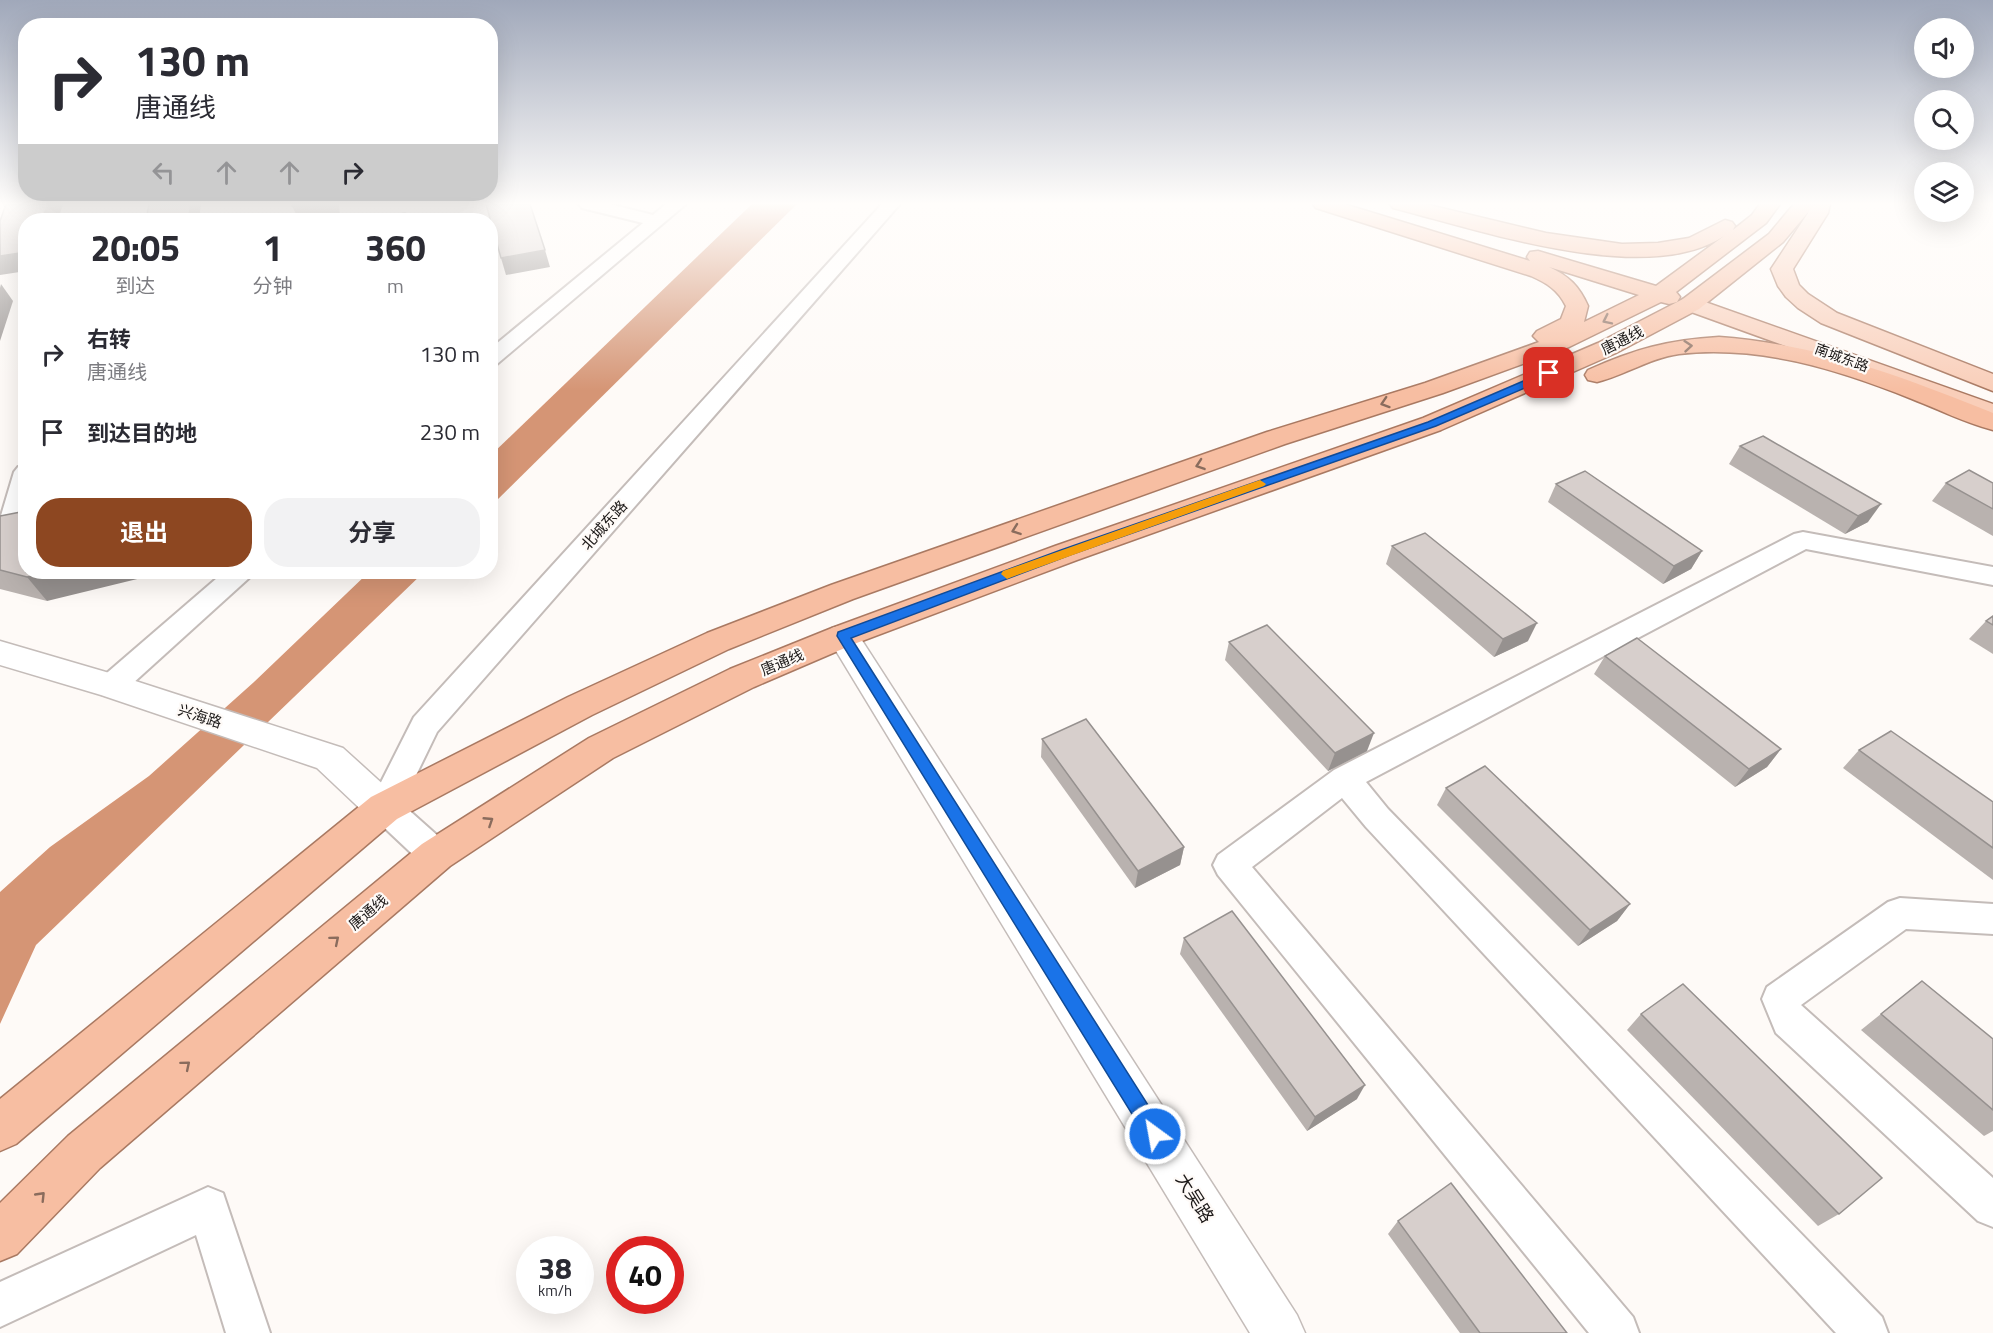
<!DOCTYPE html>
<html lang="zh">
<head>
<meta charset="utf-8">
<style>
	:root { --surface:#fff; --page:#f2f2f3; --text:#2b2b33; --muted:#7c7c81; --accent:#8d4721 }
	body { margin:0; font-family:"Titillium Web","Noto Sans SC",sans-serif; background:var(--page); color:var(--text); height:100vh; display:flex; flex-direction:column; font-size:22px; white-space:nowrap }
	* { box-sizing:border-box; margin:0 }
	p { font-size:20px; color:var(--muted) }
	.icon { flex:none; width:33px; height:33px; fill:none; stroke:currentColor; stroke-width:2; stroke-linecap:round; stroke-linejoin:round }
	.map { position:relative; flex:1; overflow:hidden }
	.drawer { position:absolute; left:18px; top:213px; width:480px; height:366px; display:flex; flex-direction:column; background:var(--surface); border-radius:24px; box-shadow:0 6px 24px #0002 }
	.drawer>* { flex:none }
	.hud { position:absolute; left:18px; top:18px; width:480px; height:183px; border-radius:24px; box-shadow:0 6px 24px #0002; background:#fff; color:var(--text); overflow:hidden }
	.buttons { position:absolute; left:1914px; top:18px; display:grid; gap:12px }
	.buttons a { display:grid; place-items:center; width:60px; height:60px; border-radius:50%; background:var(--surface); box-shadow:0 6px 24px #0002; font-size:30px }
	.speed { position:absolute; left:516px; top:1236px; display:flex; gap:12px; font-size:30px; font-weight:700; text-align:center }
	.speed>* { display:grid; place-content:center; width:78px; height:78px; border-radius:50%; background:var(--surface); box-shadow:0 6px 24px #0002; line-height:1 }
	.speed small { font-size:15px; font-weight:400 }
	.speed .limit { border:9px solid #d22; background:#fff; color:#111 }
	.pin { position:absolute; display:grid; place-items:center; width:51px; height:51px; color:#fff; margin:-26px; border-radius:12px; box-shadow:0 3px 9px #0006 }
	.me { position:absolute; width:66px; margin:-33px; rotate:328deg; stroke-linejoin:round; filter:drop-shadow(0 0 4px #0008) }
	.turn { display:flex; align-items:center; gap:21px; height:126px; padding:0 18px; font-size:27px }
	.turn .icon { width:78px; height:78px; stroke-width:2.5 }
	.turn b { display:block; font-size:42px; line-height:51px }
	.lanes { display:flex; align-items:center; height:57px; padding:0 18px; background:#0003; justify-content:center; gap:30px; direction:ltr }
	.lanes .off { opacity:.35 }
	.eta { display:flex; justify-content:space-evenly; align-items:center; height:102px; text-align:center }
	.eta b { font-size:36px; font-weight:700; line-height:42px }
	.primary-button { display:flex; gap:12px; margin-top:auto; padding:12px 18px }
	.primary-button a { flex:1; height:69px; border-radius:24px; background:var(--accent); color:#fff; font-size:24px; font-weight:700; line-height:69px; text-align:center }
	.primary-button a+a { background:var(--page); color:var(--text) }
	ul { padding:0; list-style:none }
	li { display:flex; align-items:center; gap:18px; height:78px; padding:0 18px }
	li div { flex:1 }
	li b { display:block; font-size:22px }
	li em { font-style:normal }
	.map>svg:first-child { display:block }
	.water { fill:#d59575 }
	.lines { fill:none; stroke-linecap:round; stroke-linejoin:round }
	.minor-casing { stroke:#c4bcb9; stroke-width:4 }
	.tertiary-casing { stroke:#c4bcb9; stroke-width:3 }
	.primary-casing { stroke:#a97962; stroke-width:3 }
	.trunk-casing { stroke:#a97962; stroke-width:3 }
	.minor { fill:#fff; fill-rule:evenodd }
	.tertiary { fill:#fff; fill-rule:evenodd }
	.primary { fill:#f9ceb9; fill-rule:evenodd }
	.trunk { fill:#f7bea2; fill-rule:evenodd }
	.wall { fill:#b9b2af }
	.shaded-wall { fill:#96918f }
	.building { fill:#d7cfcc; stroke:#96918f; stroke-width:1.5 }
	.oneway { stroke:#8a6c5d }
	.route { fill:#1a73e8; stroke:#114b97; stroke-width:1.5 }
	.slow { fill:#f59e0b }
	.labels { text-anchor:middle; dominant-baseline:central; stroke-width:4.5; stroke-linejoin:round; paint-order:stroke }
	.far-street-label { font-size:14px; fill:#1c1918; stroke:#fefaf7 }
	.street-label { font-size:15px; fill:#1c1918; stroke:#fefaf7 }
	.near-street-label { font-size:18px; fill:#1c1918; stroke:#fefaf7 }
</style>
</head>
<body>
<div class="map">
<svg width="1993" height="1333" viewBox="0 0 1993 1333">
	<rect width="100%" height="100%" fill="#fefaf7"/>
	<!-- water -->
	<g class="water">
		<polygon points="752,204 797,204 491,506 491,455"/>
		<polygon points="369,572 424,572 36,945 0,1024 0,892 50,847 149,776 254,682"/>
	</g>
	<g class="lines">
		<defs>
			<g id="minor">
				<polygon points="579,204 609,204 653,215 666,204 686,204 497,364 490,366 490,349 643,223 582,208"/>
				<polygon points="882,204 900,204 437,732 402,804 448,845 453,855 448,865 436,869 424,865 373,817 368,808 414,717"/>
				<path d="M26,465C26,486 31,514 19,533L10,535L1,533L0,519L14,472L18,467Z"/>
				<polygon points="1803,532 1993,567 1993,585 1806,549 1366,782 1388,809 1882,1317 1888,1333 1836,1333 1366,827 1342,798 1252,867 1633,1317 1639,1333 1589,1333 1218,875 1213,865 1218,855 1334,770 1794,534"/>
				<polygon points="224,572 253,572 249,578 121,694 111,697 101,694 97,686 101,678"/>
				<polygon points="1900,898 1993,904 1993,934 1906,929 1801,1005 1993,1178 1993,1227 1978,1221 1776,1033 1762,999 1767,987 1888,902"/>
				<polygon points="208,1187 223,1193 270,1333 226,1333 196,1235 0,1327 0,1282"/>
			</g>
			<g id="tertiary">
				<polygon points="843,625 854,628 1297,1315 1305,1333 1250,1333 827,636 832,628"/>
				<polygon points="0,641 123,677 343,748 397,797 402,808 397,819 384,823 371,819 317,768 101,695 0,665"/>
			</g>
			<g id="primary">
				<polygon points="1810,204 1830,204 1828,213 1793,269 1799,285 1808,294 1837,313 1993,374 1993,391 1821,323 1798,308 1786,297 1778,286 1771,269 1808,213"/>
				<polygon points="1691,297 1993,404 1993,421 1683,309 1680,304 1683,299"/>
			</g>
			<g id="trunk">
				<path d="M1313,204H1344L1530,261L1527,257L1530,252L1538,251L1656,286L1724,236C1646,288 1477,229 1393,208L1390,204H1425L1546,233L1622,244L1658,243L1689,238L1725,220L1732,222L1735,226L1733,230L1752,215L1760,204H1780L1766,223L1676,292L1680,297L1677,302L1669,304L1661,302L1569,347L1443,393L1285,444L853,599L729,649L592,715L397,819L16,1144L0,1151V1099L371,797L568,697L707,633L831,585L1267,432L1425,383L1539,342L1533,336L1537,331L1561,319L1566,306C1558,290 1547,283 1531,276L1316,208ZM1549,267L1639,295L1584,322L1588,306C1579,286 1569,276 1549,267Z"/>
				<polygon points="1794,204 1815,204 1783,242 1699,309 1616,353 1441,430 1077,560 854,644 754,687 613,758 450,866 100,1168 17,1254 0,1261 0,1203 68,1136 422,844 589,738 730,669 832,628 1055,546 1423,418 1598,343 1683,299 1769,234"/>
				<path d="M1719,337C1818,344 1902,377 1993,413V430C1965,423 1938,409 1912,399C1837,369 1760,345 1679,354C1650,358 1625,375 1597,382L1588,380L1585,375L1588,370C1635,349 1668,340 1719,337Z"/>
			</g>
		</defs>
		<!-- minor casing -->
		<use href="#minor" class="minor-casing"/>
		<!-- tertiary casing -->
		<use href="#tertiary" class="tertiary-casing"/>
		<!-- primary casing -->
		<use href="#primary" class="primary-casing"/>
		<!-- trunk casing -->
		<use href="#trunk" class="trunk-casing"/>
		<!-- minor -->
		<use href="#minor" class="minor"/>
		<!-- tertiary -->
		<use href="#tertiary" class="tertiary"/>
		<!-- primary -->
		<use href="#primary" class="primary"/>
		<!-- trunk -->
		<use href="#trunk" class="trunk"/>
	</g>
	<!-- wall -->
	<g class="wall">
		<polygon points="1740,446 1868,522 1845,534 1729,464"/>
		<polygon points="1946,483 1993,483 1993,536 1932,501"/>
		<polygon points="1556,484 1702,551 1691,569 1663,584 1548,502"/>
		<polygon points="0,516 47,601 0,589"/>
		<polygon points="1392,546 1528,641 1494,657 1386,564"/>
		<polygon points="1993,616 1993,654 1969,639 1986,621"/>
		<polygon points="1229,642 1367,751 1328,771 1225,660"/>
		<polygon points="1605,656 1781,749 1767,767 1735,787 1594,674"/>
		<polygon points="1042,739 1184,847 1180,865 1135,888 1041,757"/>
		<polygon points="1859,750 1993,802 1993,880 1843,768"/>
		<polygon points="1446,788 1630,904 1617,921 1578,946 1437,805"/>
		<polygon points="1184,938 1357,1099 1307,1131 1180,954"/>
		<polygon points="1922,981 1993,1039 1993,1131 1984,1136 1861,1030"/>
		<polygon points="1641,1014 1839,1214 1818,1226 1627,1030"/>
		<polygon points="1398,1221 1567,1333 1460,1333 1388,1234"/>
	</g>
	<!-- shaded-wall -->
	<g class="shaded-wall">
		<polygon points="48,204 63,204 58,220 42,220"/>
		<polygon points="191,204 201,204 199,220 188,220"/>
		<polygon points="307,204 339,204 340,216 312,220 299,220 292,206"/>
		<polygon points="545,250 550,267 506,275 501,258"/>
		<polygon points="26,252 26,271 0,275 0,256"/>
		<polygon points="1,284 13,301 0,341 0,288"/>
		<polygon points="1881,504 1868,522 1845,534 1858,516"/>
		<polygon points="1702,551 1691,569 1663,584 1674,566"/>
		<polygon points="50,572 166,572 47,601 27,577"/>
		<polygon points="1537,623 1528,641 1494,657 1503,639"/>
		<polygon points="1374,733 1367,751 1328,771 1335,753"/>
		<polygon points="1781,749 1767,767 1735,787 1749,769"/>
		<polygon points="1184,847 1180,865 1135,888 1138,871"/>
		<polygon points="1630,904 1617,921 1578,946 1590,930"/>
		<polygon points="1365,1085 1357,1099 1307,1131 1315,1117"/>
	</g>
	<!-- building -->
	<g class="building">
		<polygon points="6,204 48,204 42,220 26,220 26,252 0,256 0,221"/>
		<polygon points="149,204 191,204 188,220 146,220"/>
		<polygon points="292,204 307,204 292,206"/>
		<polygon points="486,204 530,204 545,250 501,258"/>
		<polygon points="405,213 406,220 367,220"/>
		<polygon points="1763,436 1881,504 1858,516 1740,446"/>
		<polygon points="1969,470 1993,483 1993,509 1946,483"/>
		<polygon points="1585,471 1702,551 1674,566 1556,484"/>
		<polygon points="26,511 26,572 50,572 27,577 0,570 0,516"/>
		<polygon points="1425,533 1537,623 1503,639 1392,546"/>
		<polygon points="1993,616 1993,625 1986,621"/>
		<polygon points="1267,625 1374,733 1335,753 1229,642"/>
		<polygon points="1637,638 1781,749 1749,769 1605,656"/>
		<polygon points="1086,719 1184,847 1138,871 1042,739"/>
		<polygon points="1891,731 1993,802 1993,848 1859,750"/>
		<polygon points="1485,766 1630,904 1590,930 1446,788"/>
		<polygon points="1232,911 1365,1085 1315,1117 1184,938"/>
		<polygon points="1922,981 1993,1039 1993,1110 1881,1014"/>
		<polygon points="1683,984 1882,1178 1839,1214 1641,1014"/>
		<polygon points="1451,1183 1567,1333 1480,1333 1398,1221"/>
	</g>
	<!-- one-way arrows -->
	<defs><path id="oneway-chevron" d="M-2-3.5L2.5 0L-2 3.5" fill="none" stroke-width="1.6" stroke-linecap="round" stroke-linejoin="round" transform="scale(1.5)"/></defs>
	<g class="oneway">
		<use href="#oneway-chevron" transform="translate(1607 320) rotate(154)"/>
		<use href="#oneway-chevron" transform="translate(1688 346) rotate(-5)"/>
		<use href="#oneway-chevron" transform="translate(1385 403) rotate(162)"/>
		<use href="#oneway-chevron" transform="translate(1200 465) rotate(161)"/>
		<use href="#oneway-chevron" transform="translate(1016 530) rotate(160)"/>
		<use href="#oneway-chevron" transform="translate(489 821) rotate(-33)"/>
		<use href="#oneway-chevron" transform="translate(335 940) rotate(-40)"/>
		<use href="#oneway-chevron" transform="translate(186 1065) rotate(-40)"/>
		<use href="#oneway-chevron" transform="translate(41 1196) rotate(-46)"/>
	</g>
	<!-- sky -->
	<linearGradient id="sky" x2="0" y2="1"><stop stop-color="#a0a8ba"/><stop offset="0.52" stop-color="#fffdfb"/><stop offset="1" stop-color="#fffdfb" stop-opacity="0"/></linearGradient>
	<rect width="1993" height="391" fill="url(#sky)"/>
	<!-- route -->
	<polygon class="route" points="1549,370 1554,373 1553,376 1436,426 1070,555 851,638 1162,1127 1164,1134 1162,1140 1155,1143 1148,1140 837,636 838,632 1061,550 1428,422"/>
	<!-- slow -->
	<polygon class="slow" points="1260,480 1266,484 1264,486 1012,577 1007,579 1001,574 1003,571"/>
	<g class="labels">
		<!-- far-street labels -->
		<g class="far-street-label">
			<text transform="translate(1842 357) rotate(20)">南城东路</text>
		</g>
		<!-- street labels -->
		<g class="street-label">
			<text transform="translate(1622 340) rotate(-27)">唐通线</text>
			<text transform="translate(604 525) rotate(-48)">北城东路</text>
			<text transform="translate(782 662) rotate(-23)">唐通线</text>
			<text transform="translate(200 716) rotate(18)">兴海路</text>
			<text transform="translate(368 912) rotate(-40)">唐通线</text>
		</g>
		<!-- near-street labels -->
		<g class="near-street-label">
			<text transform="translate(1195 1198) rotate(58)">大吴路</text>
		</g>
	</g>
</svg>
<div class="buttons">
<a><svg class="icon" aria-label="sound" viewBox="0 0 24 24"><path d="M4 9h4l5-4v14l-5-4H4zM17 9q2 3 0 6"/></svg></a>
<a><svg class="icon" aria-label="search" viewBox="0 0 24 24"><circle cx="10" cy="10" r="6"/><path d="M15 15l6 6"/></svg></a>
<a><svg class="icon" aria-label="layers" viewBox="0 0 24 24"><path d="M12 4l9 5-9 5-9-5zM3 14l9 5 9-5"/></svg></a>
</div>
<div class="speed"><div>38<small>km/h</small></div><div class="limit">40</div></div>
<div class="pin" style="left:1549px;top:373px;background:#d93025"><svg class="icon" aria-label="arrive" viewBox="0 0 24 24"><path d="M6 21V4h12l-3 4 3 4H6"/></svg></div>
<svg class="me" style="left:1155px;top:1134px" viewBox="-20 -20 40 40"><circle r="17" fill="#1a73e8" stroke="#fff" stroke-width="3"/><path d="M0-11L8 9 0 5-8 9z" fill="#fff"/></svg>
<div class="hud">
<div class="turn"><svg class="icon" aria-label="right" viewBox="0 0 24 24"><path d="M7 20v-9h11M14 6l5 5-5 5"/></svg><div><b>130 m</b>唐通线</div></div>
<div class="lanes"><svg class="icon off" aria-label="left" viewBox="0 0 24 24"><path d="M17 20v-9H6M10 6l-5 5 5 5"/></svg><svg class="icon off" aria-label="ahead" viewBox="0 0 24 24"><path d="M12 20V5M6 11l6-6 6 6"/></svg><svg class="icon off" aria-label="ahead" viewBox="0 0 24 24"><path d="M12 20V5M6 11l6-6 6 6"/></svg><svg class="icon" aria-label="right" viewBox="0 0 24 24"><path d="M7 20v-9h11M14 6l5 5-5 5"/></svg></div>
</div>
<section class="drawer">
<div class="eta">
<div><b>20:05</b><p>到达</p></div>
<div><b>1</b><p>分钟</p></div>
<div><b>360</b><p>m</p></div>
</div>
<ul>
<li><svg class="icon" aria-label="right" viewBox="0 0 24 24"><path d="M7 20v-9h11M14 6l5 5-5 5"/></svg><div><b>右转</b><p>唐通线</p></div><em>130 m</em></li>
<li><svg class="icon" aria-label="arrive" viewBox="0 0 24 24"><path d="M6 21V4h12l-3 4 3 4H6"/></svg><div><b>到达目的地</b></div><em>230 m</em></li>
</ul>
<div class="primary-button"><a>退出</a><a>分享</a></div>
</section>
</div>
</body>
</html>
